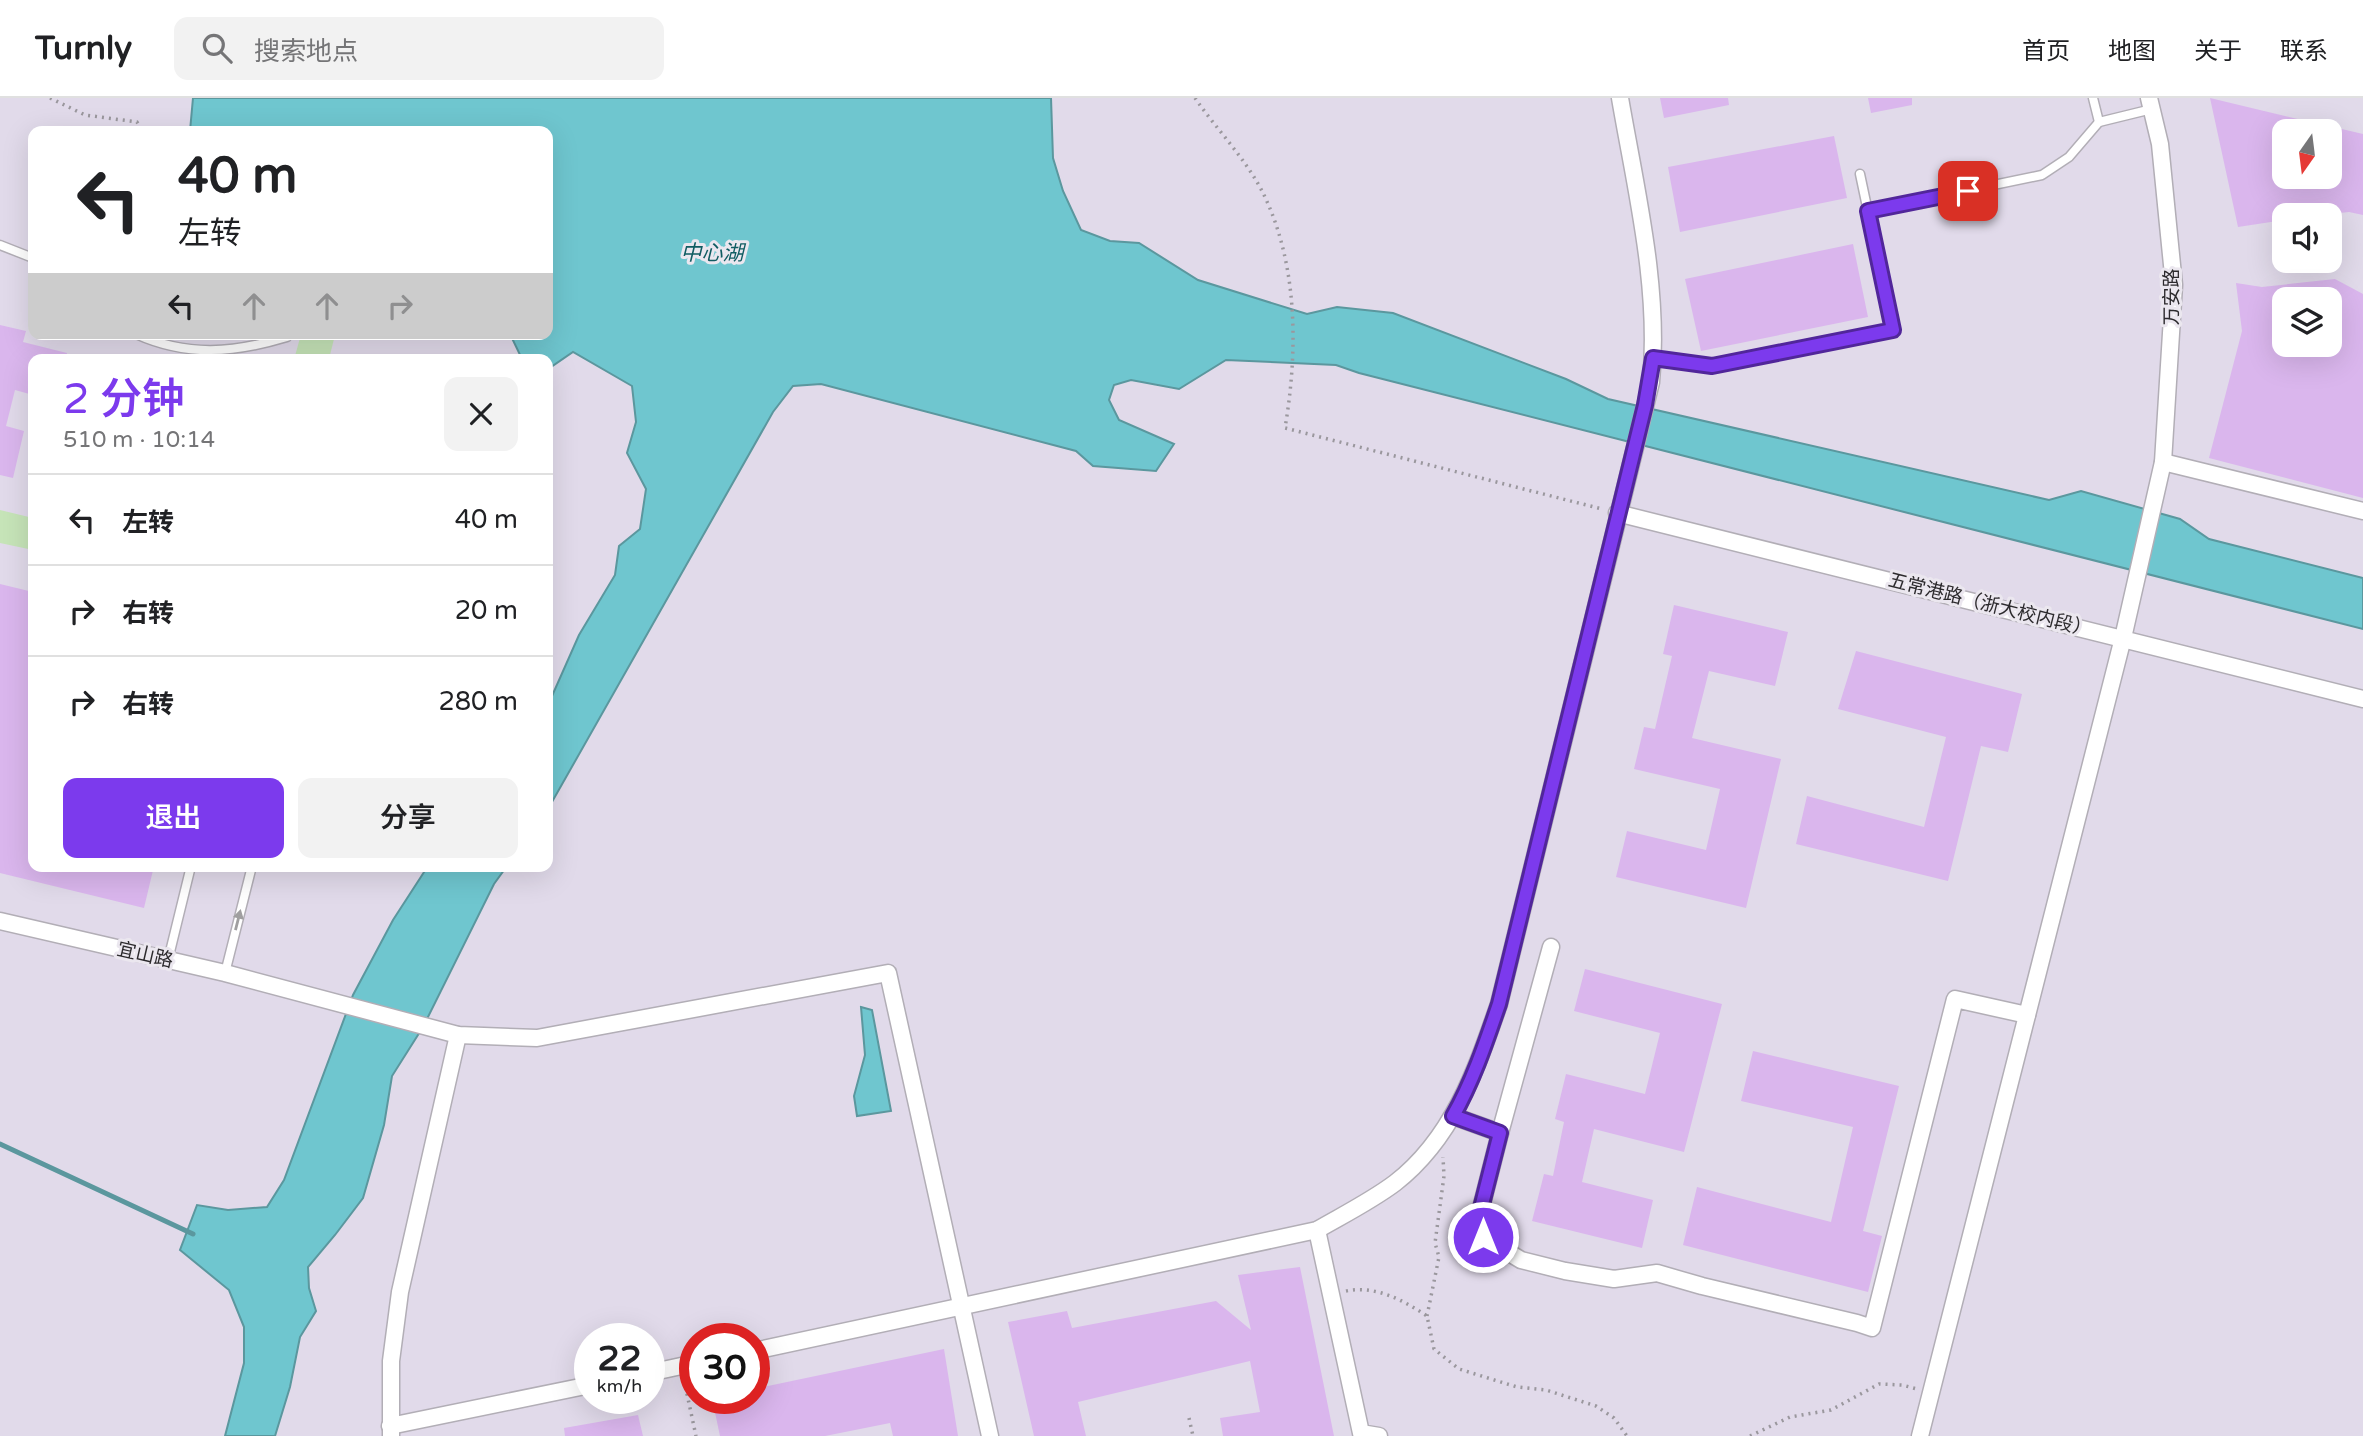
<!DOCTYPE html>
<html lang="zh">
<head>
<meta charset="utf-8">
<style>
	:root { --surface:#fff; --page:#f2f2f2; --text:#202124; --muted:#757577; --line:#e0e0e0; --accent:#7c3aed }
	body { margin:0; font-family:"Varela Round","Noto Sans SC",sans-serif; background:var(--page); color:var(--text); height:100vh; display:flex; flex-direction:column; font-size:26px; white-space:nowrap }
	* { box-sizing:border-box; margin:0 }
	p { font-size:23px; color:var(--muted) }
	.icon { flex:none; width:38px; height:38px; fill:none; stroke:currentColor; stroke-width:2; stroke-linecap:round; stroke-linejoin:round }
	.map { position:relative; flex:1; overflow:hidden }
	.details { position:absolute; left:28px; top:256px; width:525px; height:518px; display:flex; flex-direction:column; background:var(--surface); border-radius:14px; box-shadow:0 7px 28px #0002 }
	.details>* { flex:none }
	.banner { position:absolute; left:28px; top:28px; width:525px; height:214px; border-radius:14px; box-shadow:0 7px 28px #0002; background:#fff; color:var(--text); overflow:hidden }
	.needle { width:46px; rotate:194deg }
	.controls { position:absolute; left:2272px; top:21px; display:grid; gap:14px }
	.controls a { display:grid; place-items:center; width:70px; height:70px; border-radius:14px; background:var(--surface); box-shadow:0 7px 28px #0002; font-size:35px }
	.speed { position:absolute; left:574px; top:1225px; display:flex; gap:14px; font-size:35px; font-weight:700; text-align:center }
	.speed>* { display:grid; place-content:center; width:91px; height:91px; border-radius:50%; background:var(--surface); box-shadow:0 7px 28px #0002; line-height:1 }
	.speed small { font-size:18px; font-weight:400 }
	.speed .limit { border:10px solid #d22; background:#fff; color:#111 }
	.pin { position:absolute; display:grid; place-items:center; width:60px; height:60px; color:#fff; margin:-30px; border-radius:14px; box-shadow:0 4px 10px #0006 }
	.me { position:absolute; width:77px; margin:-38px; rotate:0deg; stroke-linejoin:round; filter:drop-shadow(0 0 5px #0008) }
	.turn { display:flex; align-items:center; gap:24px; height:147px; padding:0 35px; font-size:32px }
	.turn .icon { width:91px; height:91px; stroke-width:2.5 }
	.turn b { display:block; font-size:49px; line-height:60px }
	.lanes { display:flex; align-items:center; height:66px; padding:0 35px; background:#0003; justify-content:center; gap:35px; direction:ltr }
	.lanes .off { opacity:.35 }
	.round { display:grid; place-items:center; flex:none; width:74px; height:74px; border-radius:14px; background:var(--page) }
	.summary { display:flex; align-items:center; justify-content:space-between; height:119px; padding:0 35px }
	h1 { font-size:42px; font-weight:600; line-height:52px; color:var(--accent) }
	.action { display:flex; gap:14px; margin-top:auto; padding:14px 35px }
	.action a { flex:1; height:80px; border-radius:14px; background:var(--accent); color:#fff; font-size:28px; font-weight:600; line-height:80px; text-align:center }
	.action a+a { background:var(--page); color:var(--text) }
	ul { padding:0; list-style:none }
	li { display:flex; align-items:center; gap:21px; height:91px; padding:0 35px; border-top:2px solid var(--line) }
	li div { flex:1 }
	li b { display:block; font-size:26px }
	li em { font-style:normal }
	header { display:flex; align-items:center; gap:42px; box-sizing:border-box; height:98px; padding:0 35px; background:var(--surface); border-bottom:2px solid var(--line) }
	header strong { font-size:33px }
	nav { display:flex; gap:38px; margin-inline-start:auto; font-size:24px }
	.search { width:490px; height:63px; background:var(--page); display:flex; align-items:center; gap:18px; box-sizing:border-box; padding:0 24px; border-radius:14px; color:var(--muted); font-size:26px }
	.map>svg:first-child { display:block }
	.built { fill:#e1daea; fill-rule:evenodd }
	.green { fill:#c6e4b8 }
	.water { fill:#6fc6cf; stroke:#5b979e; stroke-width:2 }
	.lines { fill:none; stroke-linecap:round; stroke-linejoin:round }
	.stream { stroke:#5b979e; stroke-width:5 }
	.building { fill:#dab6ed; fill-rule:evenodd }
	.service-casing { stroke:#b2aeb6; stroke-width:11 }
	.minor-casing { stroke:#b2aeb6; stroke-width:19 }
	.path { stroke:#9a979d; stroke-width:3.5; stroke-dasharray:2 5; stroke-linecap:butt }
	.service { stroke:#fff; stroke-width:8 }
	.minor { stroke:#fff; stroke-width:16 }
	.oneway { fill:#a09fa0 }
	.route-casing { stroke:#51269a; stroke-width:18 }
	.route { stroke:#7c3aed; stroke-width:12 }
	.labels { text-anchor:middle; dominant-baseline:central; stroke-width:6; stroke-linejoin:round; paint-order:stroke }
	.street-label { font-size:19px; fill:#2c2a2d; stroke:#ebe7ef }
	.water-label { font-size:21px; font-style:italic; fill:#105c62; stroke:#ebe7ef }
</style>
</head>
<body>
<header>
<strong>Turnly</strong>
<div class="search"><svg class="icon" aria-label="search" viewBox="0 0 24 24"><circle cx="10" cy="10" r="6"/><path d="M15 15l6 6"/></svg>搜索地点</div>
<nav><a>首页</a><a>地图</a><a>关于</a><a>联系</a></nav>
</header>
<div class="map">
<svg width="2363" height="1338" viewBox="0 0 2363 1338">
	<rect width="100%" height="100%" fill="#ebe7ef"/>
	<!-- built -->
	<path class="built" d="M0,0H2363V1338H0ZM33,33H548V236H33ZM2284,33H2329V79H2284ZM2284,117H2329V163H2284ZM2284,201H2329V247H2284ZM33,261H548V768H33ZM590,1241H649V1300H590ZM695,1241H754V1300H695Z"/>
	<!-- green -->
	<g class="green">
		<polygon points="335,237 329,261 308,261 295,258 300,240"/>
		<polygon points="0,412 33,420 33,452 0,445"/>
	</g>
	<!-- water -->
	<g class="water">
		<polygon points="193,0 1051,0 1053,60 1063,93 1081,132 1110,143 1139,145 1198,182 1307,216 1337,209 1393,215 1566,281 1608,301 2049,402 2081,393 2180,421 2209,441 2363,480 2363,531 1359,275 1336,267 1226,262 1179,291 1131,282 1114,287 1109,302 1119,322 1174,346 1156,373 1093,368 1076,353 821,286 793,288 773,314 548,711 548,607 579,537 615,477 619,448 640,431 646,391 627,355 636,324 632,288 573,254 548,271 548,261 522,261 510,236 548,236 548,33 190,33"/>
		<polygon points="428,768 507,768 494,786 423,929 392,978 384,1027 363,1100 335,1137 308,1169 309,1190 316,1213 300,1239 290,1289 275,1338 225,1338 244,1265 244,1229 229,1192 180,1152 197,1107 228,1112 267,1109 284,1082 353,897 393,822"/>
		<polygon points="861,909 872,912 891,1013 857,1018 854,998 865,957"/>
	</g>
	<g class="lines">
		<!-- stream -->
		<polyline class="stream" points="0,1046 193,1136"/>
	</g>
	<!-- building -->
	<g class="building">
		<polygon points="1660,0 1728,0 1729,7 1664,20"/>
		<polygon points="1868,0 1912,0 1912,7 1871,15"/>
		<polygon points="2210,0 2327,28 2327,33 2284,33 2284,79 2329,79 2329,28 2363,36 2363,117 2349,114 2321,117 2284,117 2284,122 2238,129"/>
		<polygon points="1834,38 1847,100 1680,134 1668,69"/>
		<polygon points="1853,146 1868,219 1701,253 1685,181"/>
		<path d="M2335,181L2363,196V400L2209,360L2242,233L2236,185L2262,189ZM2284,201H2329V247H2284Z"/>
		<polygon points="0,227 26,233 23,244 67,255 66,261 33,261 33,297 15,292 6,328 24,333 13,380 0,377"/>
		<polygon points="0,486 33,494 33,768 154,768 144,810 0,775"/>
		<polygon points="1674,507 1788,534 1775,588 1709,573 1692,640 1781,661 1746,810 1616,779 1627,733 1706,752 1720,691 1634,671 1644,629 1655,631 1672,558 1663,556"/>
		<polygon points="1856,553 2022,596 2008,654 1981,648 1948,783 1796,746 1807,698 1924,729 1946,639 1838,611"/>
		<polygon points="1585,871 1722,906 1684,1054 1594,1031 1582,1084 1653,1102 1642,1150 1532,1123 1544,1076 1553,1078 1564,1024 1555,1021 1566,976 1645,996 1660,935 1574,913"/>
		<polygon points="1753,953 1899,988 1863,1133 1882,1138 1868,1194 1683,1147 1697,1089 1831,1124 1853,1029 1741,1003"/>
		<polygon points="1300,1169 1334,1338 1223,1338 1220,1320 1260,1314 1250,1263 1078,1304 1086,1338 1034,1338 1008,1224 1067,1213 1072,1230 1216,1203 1251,1232 1238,1177"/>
		<polygon points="944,1251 958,1338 893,1338 890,1325 825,1338 720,1338 712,1300 754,1300 754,1291"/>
		<polygon points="638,1317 643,1338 565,1338 564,1330"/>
	</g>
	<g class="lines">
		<defs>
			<g id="service">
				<polyline points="2093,0 2099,24"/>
				<polyline points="1868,113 2042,77 2069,59 2099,24 2152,11"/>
				<polyline points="0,147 33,160"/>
				<path d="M136,236C187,259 234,255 287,239"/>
				<polyline points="1653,260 1712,268 1893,232 1860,76"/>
				<polyline points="168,862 191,768"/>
				<polyline points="225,875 252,768"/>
			</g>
			<g id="minor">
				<polyline points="2163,364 2363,413"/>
				<polyline points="1617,415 2363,601"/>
				<polyline points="0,823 225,875 458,937 537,940 888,875 990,1338"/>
				<polyline points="1453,1018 1500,1035 1480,1114 1483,1139 1521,1162 1565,1173 1614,1181 1657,1175 1702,1188 1857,1225 1872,1230 1955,901 2027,917"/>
				<polyline points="1500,1035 1551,849"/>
				<polyline points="1317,1132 1361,1335 1379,1338"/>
				<path d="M754,1253L1317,1132C1343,1117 1371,1103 1395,1085C1453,1040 1476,972 1499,906L1651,284C1660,189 1636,93 1620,0"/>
				<polyline points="649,1275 695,1265"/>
				<polyline points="390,1328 590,1287"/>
				<polyline points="391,1338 391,1263 400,1194 458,937"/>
				<polyline points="1920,1338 2123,540 2163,364 2174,187 2160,46 2149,0"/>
			</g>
		</defs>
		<!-- service casing -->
		<use href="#service" class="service-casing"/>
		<!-- minor casing -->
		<use href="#minor" class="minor-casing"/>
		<!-- path -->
		<g class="path">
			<polyline points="50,0 85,17 137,24 142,33"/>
			<path d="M1195,0C1217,32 1247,62 1264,97C1298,168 1298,253 1285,330L1602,411"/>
			<path d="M1346,1193C1375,1187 1403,1202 1427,1218L1434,1251L1459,1271L1517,1289L1546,1292L1596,1308L1614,1320L1627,1338"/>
			<polyline points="1427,1218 1439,1159 1435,1145 1444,1078 1443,1059"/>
			<polyline points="684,1282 696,1338"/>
			<polyline points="1189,1320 1193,1338"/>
			<polyline points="1750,1338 1790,1319 1831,1312 1879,1286 1902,1287 1917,1291"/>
		</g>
		<!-- service -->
		<use href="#service" class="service"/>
		<!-- minor -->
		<use href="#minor" class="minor"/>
	</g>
	<!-- one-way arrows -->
	<defs><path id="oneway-solid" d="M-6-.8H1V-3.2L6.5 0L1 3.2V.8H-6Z" transform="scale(1.75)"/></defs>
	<use class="oneway" href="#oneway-solid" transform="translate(238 822) rotate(-76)"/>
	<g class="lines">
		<defs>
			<path id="route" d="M1483,1139L1480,1114L1500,1035L1453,1018C1473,983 1486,944 1499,906L1645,307L1653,260L1712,268L1893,232L1868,113L1968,93"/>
		</defs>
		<!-- route casing -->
		<use href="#route" class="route-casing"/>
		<!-- route -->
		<use href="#route" class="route"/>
	</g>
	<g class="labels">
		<!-- street labels -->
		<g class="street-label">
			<text transform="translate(2172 199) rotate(-90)">万安路</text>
			<text transform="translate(1990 507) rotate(14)">五常港路（浙大校内段）</text>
			<text transform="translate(145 857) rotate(13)">宜山路</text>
		</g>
		<!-- water labels -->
		<g class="water-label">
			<text x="712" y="155">中心湖</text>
		</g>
	</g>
</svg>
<div class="controls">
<a><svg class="needle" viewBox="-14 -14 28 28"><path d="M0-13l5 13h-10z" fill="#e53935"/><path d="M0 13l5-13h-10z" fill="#757577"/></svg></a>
<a><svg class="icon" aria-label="sound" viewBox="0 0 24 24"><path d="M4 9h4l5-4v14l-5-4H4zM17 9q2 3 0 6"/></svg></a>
<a><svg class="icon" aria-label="layers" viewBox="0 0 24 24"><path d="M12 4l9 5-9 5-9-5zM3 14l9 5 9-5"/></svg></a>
</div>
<div class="speed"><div>22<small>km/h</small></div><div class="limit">30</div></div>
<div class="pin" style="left:1968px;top:93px;background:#d93025"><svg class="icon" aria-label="arrive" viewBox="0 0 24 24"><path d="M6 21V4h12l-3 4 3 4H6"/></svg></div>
<svg class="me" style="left:1483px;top:1139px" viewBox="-20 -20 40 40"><circle r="17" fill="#7c3aed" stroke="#fff" stroke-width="3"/><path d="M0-11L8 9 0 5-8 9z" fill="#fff"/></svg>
<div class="banner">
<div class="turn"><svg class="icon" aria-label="left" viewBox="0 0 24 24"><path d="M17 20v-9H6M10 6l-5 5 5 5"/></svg><div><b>40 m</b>左转</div></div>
<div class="lanes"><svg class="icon" aria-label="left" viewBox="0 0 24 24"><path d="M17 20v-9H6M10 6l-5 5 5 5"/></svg><svg class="icon off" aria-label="ahead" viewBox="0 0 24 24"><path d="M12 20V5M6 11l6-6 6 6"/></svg><svg class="icon off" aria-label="ahead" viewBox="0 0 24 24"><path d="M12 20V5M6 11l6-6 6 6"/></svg><svg class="icon off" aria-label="right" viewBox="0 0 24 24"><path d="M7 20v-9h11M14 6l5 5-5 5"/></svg></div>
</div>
<section class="details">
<div class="summary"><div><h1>2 分钟</h1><p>510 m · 10:14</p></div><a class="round"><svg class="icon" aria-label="close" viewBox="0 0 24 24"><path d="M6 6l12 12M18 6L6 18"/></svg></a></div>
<ul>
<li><svg class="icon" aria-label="left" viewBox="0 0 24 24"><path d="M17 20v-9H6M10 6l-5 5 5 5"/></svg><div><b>左转</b></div><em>40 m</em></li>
<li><svg class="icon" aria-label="right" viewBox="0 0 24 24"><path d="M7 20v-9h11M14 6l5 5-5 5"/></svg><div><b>右转</b></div><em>20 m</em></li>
<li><svg class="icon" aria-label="right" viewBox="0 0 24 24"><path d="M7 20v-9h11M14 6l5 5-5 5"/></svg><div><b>右转</b></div><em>280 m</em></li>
</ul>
<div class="action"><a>退出</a><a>分享</a></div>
</section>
</div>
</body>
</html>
